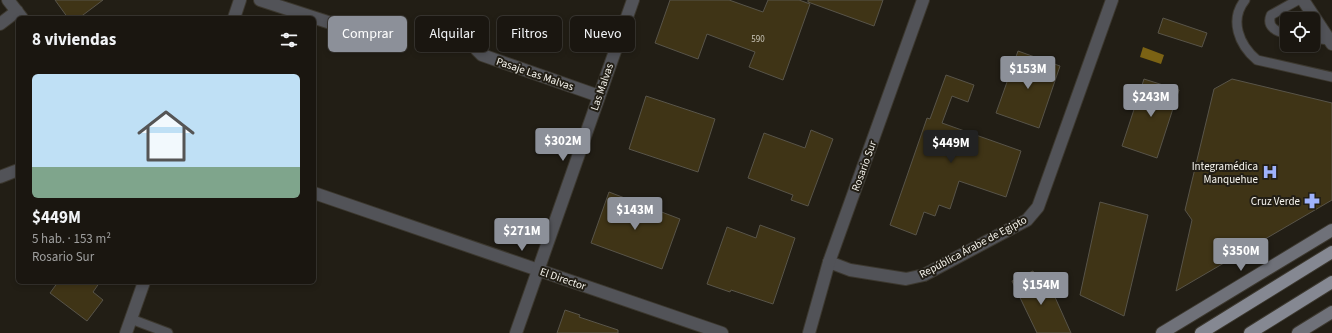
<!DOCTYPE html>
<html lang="es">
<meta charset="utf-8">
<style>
body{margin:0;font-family:"Source Sans 3",sans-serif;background:#27231e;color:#f1f3f6;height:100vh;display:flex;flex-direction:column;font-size:15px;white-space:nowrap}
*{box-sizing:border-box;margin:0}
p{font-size:13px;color:#9f9f9f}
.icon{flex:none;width:22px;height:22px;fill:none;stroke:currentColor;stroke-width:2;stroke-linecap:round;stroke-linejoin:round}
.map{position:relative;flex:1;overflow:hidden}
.drawer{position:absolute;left:16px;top:16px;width:300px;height:268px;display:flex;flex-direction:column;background:#1a1610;border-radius:6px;box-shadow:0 2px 6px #0003,0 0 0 1px #383530}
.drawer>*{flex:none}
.top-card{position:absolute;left:328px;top:16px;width:380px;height:36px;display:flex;gap:8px}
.buttons{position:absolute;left:1280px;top:12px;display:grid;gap:8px}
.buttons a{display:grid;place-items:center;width:40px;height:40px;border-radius:6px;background:#1a1610;box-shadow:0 2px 6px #0003,0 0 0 1px #383530;font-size:20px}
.price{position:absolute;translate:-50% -34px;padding:0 9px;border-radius:4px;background:#8c9099;color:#fff;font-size:13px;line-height:26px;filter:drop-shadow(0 1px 2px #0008)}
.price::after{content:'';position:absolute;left:50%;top:24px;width:12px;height:9px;margin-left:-6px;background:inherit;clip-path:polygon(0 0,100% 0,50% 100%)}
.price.current{background:#222;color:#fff}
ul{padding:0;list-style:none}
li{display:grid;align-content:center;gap:8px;height:212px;padding:0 16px}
li span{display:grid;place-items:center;height:124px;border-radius:6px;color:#555}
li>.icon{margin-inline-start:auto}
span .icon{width:72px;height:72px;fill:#fffc;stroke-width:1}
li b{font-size:17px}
h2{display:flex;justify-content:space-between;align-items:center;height:48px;padding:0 16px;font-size:17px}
.pill{padding:0 14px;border-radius:6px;background:#1a1610;box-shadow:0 2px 6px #0003,0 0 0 1px #383530;font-size:14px;line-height:36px}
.pill.current{background:#8c9099;color:#fff}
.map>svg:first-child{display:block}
</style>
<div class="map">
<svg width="1332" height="333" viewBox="0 0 1332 333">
<rect width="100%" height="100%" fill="#221e15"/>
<path fill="#7b6214" d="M1143,47L1164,55L1161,64L1140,57Z"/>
<path fill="#3f3416" stroke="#585449" d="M55,0H103L79,18H68Z
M670,0H729L763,12L768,0H799L810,4L783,80L749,67L755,52L707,34L698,59L655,43Z
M808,0H883L874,26L808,2Z
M1163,18L1207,33L1202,47L1158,33Z
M1018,51L1060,66L1039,128L996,113Z
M946,75L974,85L968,102L952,96L942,123L1021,151L1006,197L959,181L950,209L939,205L935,216L924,212L916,235L890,225L927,118L930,119Z
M1144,79L1179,90L1157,158L1122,146Z
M1232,79L1332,103V200L1176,291L1192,220L1185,210L1214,89Z
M646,96L715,119L698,172L629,149Z
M811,130L833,139L808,206L791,200L793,195L748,178L764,133L805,148Z
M609,192L680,219L662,269L591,243Z
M1100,202L1148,215L1124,316L1080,295Z
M760,225L795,238L773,304L731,290L730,292L707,284L727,227L756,238Z
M1033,271L1042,290L1050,286L1071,333H1037L1012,281Z
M58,282H100L93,292L103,300L87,321L50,293Z
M565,310L580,315L579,317L618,330V333H557Z"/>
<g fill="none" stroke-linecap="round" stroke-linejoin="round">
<defs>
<path id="service" d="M1245,0C1229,20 1239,45 1257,60L1332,77
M1287,34C1277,32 1266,27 1271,15L1298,0
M1313,38L1329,40
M131,319L168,333"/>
<path id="minor" d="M8,0L22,18
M260,0L377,38
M234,18L240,0
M481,23L476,47L477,50L482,55L599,96
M0,24L17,11
M0,177L18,170
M314,193L722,333
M829,262L850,270L906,279L924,275L1027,220L1038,207L1112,0
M126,333L144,282"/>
<path id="tertiary" d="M1303,0L1332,44
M516,333L633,0
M809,333L829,262L923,0"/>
<path id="secondary" d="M1162,333L1332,230
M1298,333L1332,312"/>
<path id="primary" d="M1201,333L1332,252
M1250,333L1332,282"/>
</defs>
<use href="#service" stroke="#3c382f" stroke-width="11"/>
<use href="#minor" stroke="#3c382f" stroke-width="14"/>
<use href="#tertiary" stroke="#3c382f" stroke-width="14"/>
<use href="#secondary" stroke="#3c382f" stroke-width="14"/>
<use href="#primary" stroke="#3c382f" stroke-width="14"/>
<use href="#service" stroke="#525358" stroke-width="9"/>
<use href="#minor" stroke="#525358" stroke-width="12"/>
<use href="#tertiary" stroke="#525358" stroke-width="12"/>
<use href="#secondary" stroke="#6f7179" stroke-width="12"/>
<use href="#primary" stroke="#858892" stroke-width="12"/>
</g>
<defs>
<symbol id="hospital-bare" viewBox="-9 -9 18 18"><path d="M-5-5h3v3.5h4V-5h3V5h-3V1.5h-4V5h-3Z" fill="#9fb3fd" stroke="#221e15" stroke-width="2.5" paint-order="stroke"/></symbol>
<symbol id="pharmacy-bare" viewBox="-9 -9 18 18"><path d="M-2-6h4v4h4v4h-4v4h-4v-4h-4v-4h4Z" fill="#9fb3fd" stroke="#221e15" stroke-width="2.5" paint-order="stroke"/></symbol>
</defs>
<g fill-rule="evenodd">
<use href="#hospital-bare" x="1259" y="161" width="22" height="22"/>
<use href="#pharmacy-bare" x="1301" y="190" width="22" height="22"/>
</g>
<g text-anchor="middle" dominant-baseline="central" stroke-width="4" stroke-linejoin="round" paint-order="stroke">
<g font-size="9" fill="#c9c5b8">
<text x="758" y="39">590</text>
</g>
<g font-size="11" fill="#f7f5ee" stroke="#221e15">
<text transform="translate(535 74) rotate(19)">Pasaje Las Malvas</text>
<text transform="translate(602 87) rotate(-71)">Las Malvas</text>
<text transform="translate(864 166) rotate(-70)">Rosario Sur</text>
<text transform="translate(973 247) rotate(-28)">República Árabe de Egipto</text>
<text transform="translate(563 279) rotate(19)">El Director</text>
</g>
<g font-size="11" fill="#f7f5ee" stroke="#221e15" text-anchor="end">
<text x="1258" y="166">Integramédica<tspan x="1258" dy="13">Manquehue</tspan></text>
<text x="1300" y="201">Cruz Verde</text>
</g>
</g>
</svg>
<div class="buttons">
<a><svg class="icon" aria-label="locate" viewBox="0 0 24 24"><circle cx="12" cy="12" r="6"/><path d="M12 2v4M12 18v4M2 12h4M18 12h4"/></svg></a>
</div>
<b class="price" style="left:1028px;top:90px">$153M</b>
<b class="price" style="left:1151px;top:118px">$243M</b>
<b class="price" style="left:563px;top:162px">$302M</b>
<b class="price current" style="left:951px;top:164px">$449M</b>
<b class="price" style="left:635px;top:231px">$143M</b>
<b class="price" style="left:522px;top:252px">$271M</b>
<b class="price" style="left:1241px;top:272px">$350M</b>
<b class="price" style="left:1041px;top:306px">$154M</b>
<div class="top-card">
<a class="pill current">Comprar</a>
<a class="pill">Alquilar</a>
<a class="pill">Filtros</a>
<a class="pill">Nuevo</a>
</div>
<section class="drawer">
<h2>8 viviendas<svg class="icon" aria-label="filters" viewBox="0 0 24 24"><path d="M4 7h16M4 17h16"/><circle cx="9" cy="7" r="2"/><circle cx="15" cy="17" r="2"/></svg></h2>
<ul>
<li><span style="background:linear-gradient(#bfe0f5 75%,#7fa58c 0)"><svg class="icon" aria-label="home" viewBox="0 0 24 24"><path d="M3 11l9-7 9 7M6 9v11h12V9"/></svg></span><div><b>$449M</b><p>5 hab. · 153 m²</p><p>Rosario Sur</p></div></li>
</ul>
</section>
</div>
